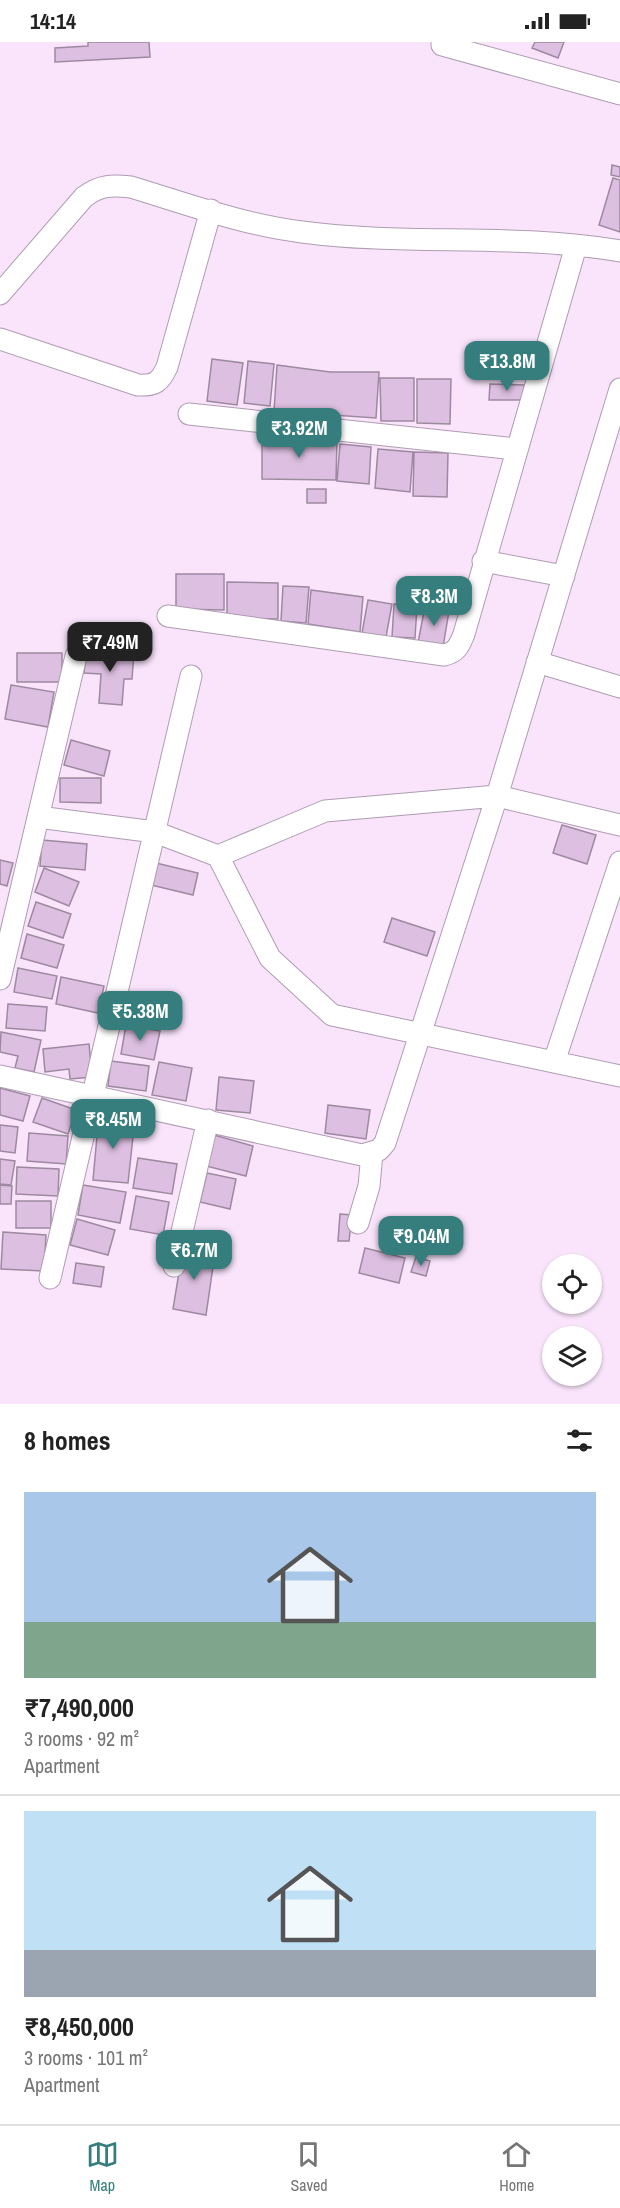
<!DOCTYPE html>
<meta charset="utf-8">
<style>
body{margin:0;font-family:"Archivo Narrow",sans-serif;background:#f2f2f2;color:#222;height:100vh;display:flex;flex-direction:column;font-size:22px;white-space:nowrap}
*{box-sizing:border-box;margin:0}
p{font-size:20px;color:#767676}
.icon{flex:none;width:33px;height:33px;fill:none;stroke:currentColor;stroke-width:2;stroke-linecap:round;stroke-linejoin:round}
.map{position:relative;height:1362px;overflow:hidden}
.sheet{display:flex;flex-direction:column;background:#fff;flex:1}
.sheet>*{flex:none}
.tools{position:absolute;left:542px;top:1212px;display:grid;gap:12px}
.tools a{display:grid;place-items:center;width:60px;height:60px;border-radius:50%;background:#fff;box-shadow:0 2px 4px #0004;font-size:30px}
.price{position:absolute;translate:-50% -51px;padding:0 14px;border-radius:12px;background:#357e7d;color:#fff;font-size:20px;line-height:39px;filter:drop-shadow(0 2px 3px #0008)}
.price::after{content:'';position:absolute;left:50%;top:36px;width:18px;height:14px;margin-left:-9px;background:inherit;clip-path:polygon(0 0,100% 0,50% 100%)}
.price.selected{background:#222;color:#fff}
ul{padding:0;list-style:none}
li{display:grid;align-content:center;gap:12px;height:318px;padding:0 24px}
li+li{border-top:2px solid #e0e0e0}
li span{display:grid;place-items:center;height:186px;border-radius:0px;color:#555}
li>.icon{margin-inline-start:auto}
span .icon{width:108px;height:108px;fill:#fffc;stroke-width:1}
li b{font-size:26px}
h2{display:flex;justify-content:space-between;align-items:center;height:72px;padding:0 24px;font-size:26px}
.status{display:flex;justify-content:space-between;align-items:center;height:42px;padding:0 30px;background:#fff;direction:ltr}
.status svg{height:16px;fill:currentColor}
.tabs{display:flex;justify-content:space-around;align-items:center;height:84px;border-top:2px solid #e0e0e0;background:#fff;font-size:16px;color:#767676}
.tabs a{display:grid;justify-items:center;gap:3px}
.tabs .selected{color:#357e7d}
.map>svg:first-child{display:block}
</style>
<div class="status"><b>14:14</b><svg viewBox="0 0 49 12"><path d="M0 12V9h3v3zM5 12V6h3v6zM10 12V3h3v9zM15 12V0h3v12zM26 1h20v11H26zM47 4h2v5h-2z"/></svg></div>
<div class="map">
<svg width="620" height="1362" viewBox="0 0 620 1362">
<rect width="100%" height="100%" fill="#f9e4fc"/>
<path fill="#ddbfe1" stroke="#9d8aa0" stroke-width="1.5" d="M88,0H149L150,15L55,20V6L88,4Z
M535,0H564L558,16L532,6Z
M612,123L620,125V135L611,133Z
M613,136L620,138V190L599,183Z
M212,317L243,321L237,363L207,359Z
M248,319L274,322L270,364L244,361Z
M277,323L330,330H379L376,376L274,369Z
M380,336H414V379H381Z
M417,337H451L450,382L417,381Z
M490,342L524,343V358H489Z
M262,396L337,397L336,438L262,437Z
M340,402L371,405L369,442L337,439Z
M378,407L413,410L410,450L375,446Z
M414,410L448,411L447,455L413,454Z
M307,447H326V461H307Z
M176,532H224V568L176,567Z
M227,540L278,541V577L227,576Z
M283,544L309,545L306,581L281,579Z
M311,548L363,555L360,590L308,582Z
M368,558L392,562L386,595L362,591Z
M394,562L417,564L415,596L392,595Z
M425,564L449,569L443,605L418,601Z
M86,607L134,611L132,637H124L122,663L99,661L101,632L84,631Z
M17,611H62V640H17Z
M11,643L54,650L48,685L5,677Z
M71,698L110,709L104,734L64,723Z
M60,736H101V761L60,760Z
M562,783L596,793L587,822L553,811Z
M42,798L87,802L85,828L40,824Z
M0,818L13,821L7,844L0,842Z
M156,821L198,831L193,853L151,843Z
M44,826L79,840L69,864L35,850Z
M36,860L71,872L63,896L28,884Z
M392,876L435,890L427,914L384,900Z
M27,892L64,903L57,926L21,916Z
M18,926L57,934L52,957L14,950Z
M61,935L104,944L98,971L56,962Z
M8,962L47,965L45,989L6,986Z
M126,983L160,989L154,1018L121,1012Z
M1,990L41,998L34,1030L15,1026L18,1014L0,1010Z
M89,1002L92,1035L70,1037L69,1027L45,1030L43,1007Z
M111,1019L149,1024L146,1049L108,1044Z
M159,1020L192,1026L186,1059L152,1053Z
M219,1035L254,1039L250,1071L216,1068Z
M0,1046L30,1054L23,1079L0,1073Z
M42,1056L76,1068L68,1092L33,1080Z
M328,1063L370,1068L366,1097L325,1091Z
M99,1072L127,1075L125,1094L133,1095L128,1141L93,1138Z
M0,1083L18,1085L15,1111L0,1109Z
M29,1091L68,1094L66,1122L27,1119Z
M214,1093L253,1104L246,1134L206,1124Z
M138,1116L177,1122L172,1152L133,1146Z
M0,1117L15,1119L11,1143L0,1142Z
M17,1125L59,1127L58,1154L16,1152Z
M207,1131L236,1137L230,1167L200,1160Z
M0,1143L12,1144L11,1162H0Z
M83,1143L126,1150L120,1181L78,1173Z
M136,1154L169,1160L163,1193L130,1187Z
M16,1159H51V1186H16Z
M340,1172L352,1173L349,1199H338Z
M77,1177L115,1188L108,1213L70,1203Z
M3,1190L46,1193L44,1229L1,1227Z
M183,1206L215,1211L206,1273L173,1267Z
M365,1206L405,1216L399,1241L359,1231Z
M416,1215L430,1219L426,1234L411,1230Z
M76,1221L104,1225L101,1245L73,1241Z"/>
<g fill="none" stroke-linecap="round" stroke-linejoin="round">
<defs>
<path id="street" d="M442,0V3L620,52
M0,252L84,155C100,143 111,143 131,145C187,162 244,183 302,190C408,204 515,191 620,209
M0,297L138,343C155,344 160,340 167,325L211,168
M189,372L516,407
M483,519L564,534
M168,574L444,613C457,610 459,604 464,592L576,204
M537,620L620,645
M38,775L155,790L218,814L270,916L332,973L620,1034
M218,814L325,769L497,754L620,783
M0,937L76,614
M554,1020L620,820
M0,1034L362,1113L379,1108L385,1101L497,754L620,347
M358,1181L369,1144L372,1111
M174,1224L208,1078
M50,1236L191,634"/>
</defs>
<use href="#street" stroke="#af9cb2" stroke-width="23"/>
<use href="#street" stroke="#fff" stroke-width="21"/>
</g>
</svg>
<div class="tools">
<a><svg class="icon" aria-label="locate" viewBox="0 0 24 24"><circle cx="12" cy="12" r="6"/><path d="M12 2v4M12 18v4M2 12h4M18 12h4"/></svg></a>
<a><svg class="icon" aria-label="layers" viewBox="0 0 24 24"><path d="M12 4l9 5-9 5-9-5zM3 14l9 5 9-5"/></svg></a>
</div>
<b class="price" style="left:507px;top:350px">₹13.8M</b>
<b class="price" style="left:299px;top:417px">₹3.92M</b>
<b class="price" style="left:434px;top:585px">₹8.3M</b>
<b class="price selected" style="left:110px;top:631px">₹7.49M</b>
<b class="price" style="left:140px;top:1000px">₹5.38M</b>
<b class="price" style="left:113px;top:1108px">₹8.45M</b>
<b class="price" style="left:421px;top:1225px">₹9.04M</b>
<b class="price" style="left:194px;top:1239px">₹6.7M</b>
</div>
<section class="sheet">
<h2>8 homes<svg class="icon" aria-label="filters" viewBox="0 0 24 24"><path d="M4 7h16M4 17h16"/><circle cx="9" cy="7" r="2"/><circle cx="15" cy="17" r="2"/></svg></h2>
<ul>
<li><span style="background:linear-gradient(#a9c7e8 70%,#7fa58c 0)"><svg class="icon" aria-label="home" viewBox="0 0 24 24"><path d="M3 11l9-7 9 7M6 9v11h12V9"/></svg></span><div><b>₹7,490,000</b><p>3 rooms · 92 m²</p><p>Apartment</p></div></li>
<li><span style="background:linear-gradient(#bfe0f5 75%,#9aa5b1 0)"><svg class="icon" aria-label="home" viewBox="0 0 24 24"><path d="M3 11l9-7 9 7M6 9v11h12V9"/></svg></span><div><b>₹8,450,000</b><p>3 rooms · 101 m²</p><p>Apartment</p></div></li>
</ul>
</section>
<nav class="tabs">
<a class="selected"><svg class="icon" aria-label="map" viewBox="0 0 24 24"><path d="M3 6l6-2 6 2 6-2v14l-6 2-6-2-6 2zM9 4v14M15 6v14"/></svg>Map</a>
<a><svg class="icon" aria-label="saved" viewBox="0 0 24 24"><path d="M7 4h10v16l-5-4-5 4z"/></svg>Saved</a>
<a><svg class="icon" aria-label="home" viewBox="0 0 24 24"><path d="M3 11l9-7 9 7M6 9v11h12V9"/></svg>Home</a>
</nav>
